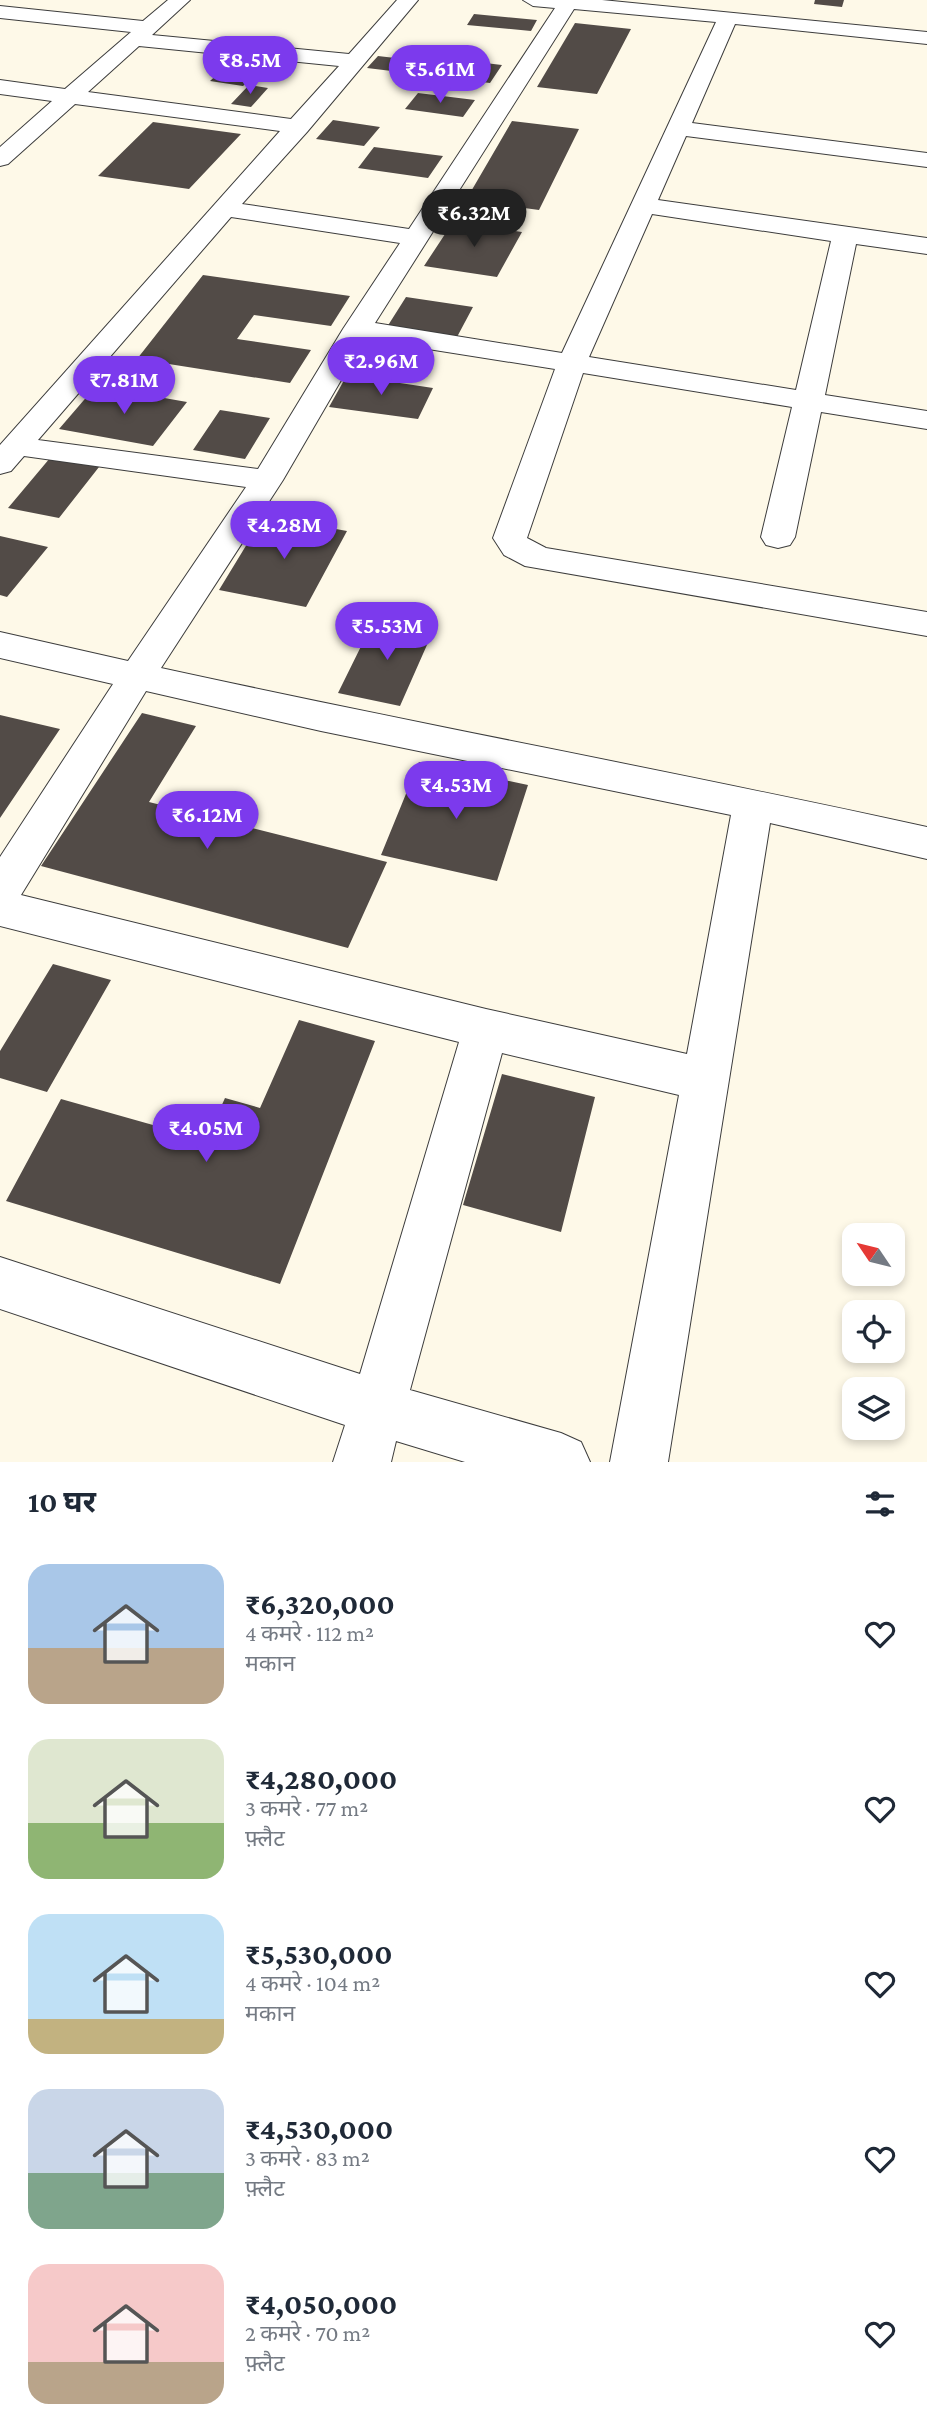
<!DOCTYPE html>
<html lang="hi">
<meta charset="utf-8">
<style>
body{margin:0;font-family:"Crimson Pro","Noto Sans Devanagari",serif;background:#f2f2f3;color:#1f2937;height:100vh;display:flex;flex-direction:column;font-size:26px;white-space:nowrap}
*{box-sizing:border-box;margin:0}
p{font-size:23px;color:#747a83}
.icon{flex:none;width:38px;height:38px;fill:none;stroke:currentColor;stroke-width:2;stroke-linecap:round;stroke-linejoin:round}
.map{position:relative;height:1462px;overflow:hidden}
.side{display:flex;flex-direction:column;background:#fff;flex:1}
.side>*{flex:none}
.needle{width:46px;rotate:305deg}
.controls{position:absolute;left:842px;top:1223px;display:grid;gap:14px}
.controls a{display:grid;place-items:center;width:63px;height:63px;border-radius:14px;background:#fff;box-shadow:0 4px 10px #0003;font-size:35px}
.price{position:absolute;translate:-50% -60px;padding:0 16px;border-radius:24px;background:#7c3aed;color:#fff;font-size:23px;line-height:46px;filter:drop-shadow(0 2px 4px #0008)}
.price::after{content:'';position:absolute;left:50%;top:42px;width:21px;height:16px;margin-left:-10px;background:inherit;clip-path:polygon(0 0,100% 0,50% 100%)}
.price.current{background:#222;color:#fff}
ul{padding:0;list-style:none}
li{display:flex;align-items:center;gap:21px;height:175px;padding:0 28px}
li span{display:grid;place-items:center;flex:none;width:196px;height:140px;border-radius:21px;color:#555}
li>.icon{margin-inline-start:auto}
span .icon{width:84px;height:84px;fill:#fffc;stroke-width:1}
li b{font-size:30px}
h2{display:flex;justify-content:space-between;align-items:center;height:84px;padding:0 28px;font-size:30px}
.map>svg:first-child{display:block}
</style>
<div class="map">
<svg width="927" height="1462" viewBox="0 0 927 1462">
<rect width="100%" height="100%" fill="#fef9e8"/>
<path fill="#524b47" d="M815,0H844L842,7L814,4Z
M474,14L537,20L531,31L467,25Z
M575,23L631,29L597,94L537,87Z
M237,56L269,61L243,86L210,81Z
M378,56L438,63L442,58L502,65L490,83L367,68Z
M249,85L268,88L251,107L231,104Z
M418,93L475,100L463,117L405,109Z
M333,120L380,127L364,146L316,139Z
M512,121L579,129L539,210L466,200Z
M153,122L241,134L189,189L98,176Z
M374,147L443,156L428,178L358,168Z
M453,222L522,232L497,277L424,266Z
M203,275L350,296L331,326L254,315L237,339L311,350L290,383L137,359Z
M406,297L473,307L457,337L387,327Z
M347,375L433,388L418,419L329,407Z
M96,386L187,402L153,446L59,429Z
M220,410L270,418L245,459L193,450Z
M50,458L99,467L59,518L8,508Z
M264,516L347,531L306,607L219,590Z
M0,536L48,547L7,597L0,595Z
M375,618L434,629L400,706L338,693Z
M142,713L196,726L149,802L387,862L348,948L41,866Z
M0,715L60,729L0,818Z
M419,762L528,785L497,881L381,855Z
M53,964L111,980L47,1092L0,1078V1051Z
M299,1020L375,1041L280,1284L6,1201L61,1099L206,1140L225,1098L260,1108Z
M502,1074L595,1097L561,1232L463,1205Z"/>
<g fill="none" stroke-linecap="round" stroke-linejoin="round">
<defs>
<path id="minor" d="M168,0H190L152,35L349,54L397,0H418L307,132L242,204L409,229L555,8L533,6L523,0H602L927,32V44L735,24L692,123L927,153V167L686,136L658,200L927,238V254L856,244L825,395L927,411V429L821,412L795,537L790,545L778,548L766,545L761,537L792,407L583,373L527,538L546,548L927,612V636L525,566L504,555L493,538L555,369L365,339L283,480L161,668C416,724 672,771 927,827V859L770,823L668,1462H610L679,1095L502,1053L410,1390L561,1433L581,1442L590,1462H465L396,1441L391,1462H333L345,1425L0,1309V1257L360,1374L459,1042L0,926V857L113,684L0,658V632L128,661L246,487L24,456L11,471L0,474V445L280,131L75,104L8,164L0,166V147L52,101L0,94V80L65,89L131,32L0,18V6L143,21ZM574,9L716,22L562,353L375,323ZM139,46L339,66L291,119L88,92ZM652,214L831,241L796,390L589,357ZM231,217L400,243L343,329L258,469L38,440ZM146,691L321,731L731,815L687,1054L486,1009L21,895Z"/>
</defs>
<use href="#minor" stroke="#3d3d3d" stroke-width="2"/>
<use href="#minor" fill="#fff" fill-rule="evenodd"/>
</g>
</svg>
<div class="controls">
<a><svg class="needle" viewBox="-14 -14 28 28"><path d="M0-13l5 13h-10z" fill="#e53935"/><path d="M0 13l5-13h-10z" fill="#747a83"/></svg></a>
<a><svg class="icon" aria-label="locate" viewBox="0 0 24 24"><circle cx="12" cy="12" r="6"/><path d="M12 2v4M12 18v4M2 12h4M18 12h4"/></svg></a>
<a><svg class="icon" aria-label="layers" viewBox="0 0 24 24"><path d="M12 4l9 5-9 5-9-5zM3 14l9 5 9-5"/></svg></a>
</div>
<b class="price" style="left:250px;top:96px">₹8.5M</b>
<b class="price" style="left:440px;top:105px">₹5.61M</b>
<b class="price current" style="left:474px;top:249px">₹6.32M</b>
<b class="price" style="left:381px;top:397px">₹2.96M</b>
<b class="price" style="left:124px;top:416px">₹7.81M</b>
<b class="price" style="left:284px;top:561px">₹4.28M</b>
<b class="price" style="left:387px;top:662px">₹5.53M</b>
<b class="price" style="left:456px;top:821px">₹4.53M</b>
<b class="price" style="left:207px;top:851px">₹6.12M</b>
<b class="price" style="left:206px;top:1164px">₹4.05M</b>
</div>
<section class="side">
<h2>10 घर<svg class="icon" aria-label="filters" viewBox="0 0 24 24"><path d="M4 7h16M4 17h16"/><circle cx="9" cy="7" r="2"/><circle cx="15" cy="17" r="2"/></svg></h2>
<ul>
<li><span style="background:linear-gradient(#a9c7e8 60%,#b9a48a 0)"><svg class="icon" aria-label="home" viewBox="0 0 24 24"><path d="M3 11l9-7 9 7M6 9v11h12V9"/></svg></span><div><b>₹6,320,000</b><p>4 कमरे · 112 m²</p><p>मकान</p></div><svg class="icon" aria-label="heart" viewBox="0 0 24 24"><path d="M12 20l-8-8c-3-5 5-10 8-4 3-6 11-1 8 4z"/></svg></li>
<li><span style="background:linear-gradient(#dfe7d0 60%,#8fb573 0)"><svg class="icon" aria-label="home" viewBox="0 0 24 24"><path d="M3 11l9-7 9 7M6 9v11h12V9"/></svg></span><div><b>₹4,280,000</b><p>3 कमरे · 77 m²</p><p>फ़्लैट</p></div><svg class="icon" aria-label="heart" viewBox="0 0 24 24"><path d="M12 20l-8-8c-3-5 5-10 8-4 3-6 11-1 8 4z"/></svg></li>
<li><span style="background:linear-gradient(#bfe0f5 75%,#c2b280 0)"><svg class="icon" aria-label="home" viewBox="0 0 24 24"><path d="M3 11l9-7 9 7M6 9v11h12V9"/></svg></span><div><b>₹5,530,000</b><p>4 कमरे · 104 m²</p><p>मकान</p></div><svg class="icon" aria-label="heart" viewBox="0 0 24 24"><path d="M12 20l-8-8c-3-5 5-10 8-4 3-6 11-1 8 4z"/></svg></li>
<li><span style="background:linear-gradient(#c9d6e8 60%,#7fa58c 0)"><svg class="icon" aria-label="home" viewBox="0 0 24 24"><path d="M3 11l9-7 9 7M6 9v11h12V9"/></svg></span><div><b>₹4,530,000</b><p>3 कमरे · 83 m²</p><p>फ़्लैट</p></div><svg class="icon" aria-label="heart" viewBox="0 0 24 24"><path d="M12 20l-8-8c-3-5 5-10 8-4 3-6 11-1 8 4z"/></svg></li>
<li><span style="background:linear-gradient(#f6c9c9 70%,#b9a48a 0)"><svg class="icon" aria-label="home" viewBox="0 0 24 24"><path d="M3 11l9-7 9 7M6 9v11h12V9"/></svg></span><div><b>₹4,050,000</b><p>2 कमरे · 70 m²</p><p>फ़्लैट</p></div><svg class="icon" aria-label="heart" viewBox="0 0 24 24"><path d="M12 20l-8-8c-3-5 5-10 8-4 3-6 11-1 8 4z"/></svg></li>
</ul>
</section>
